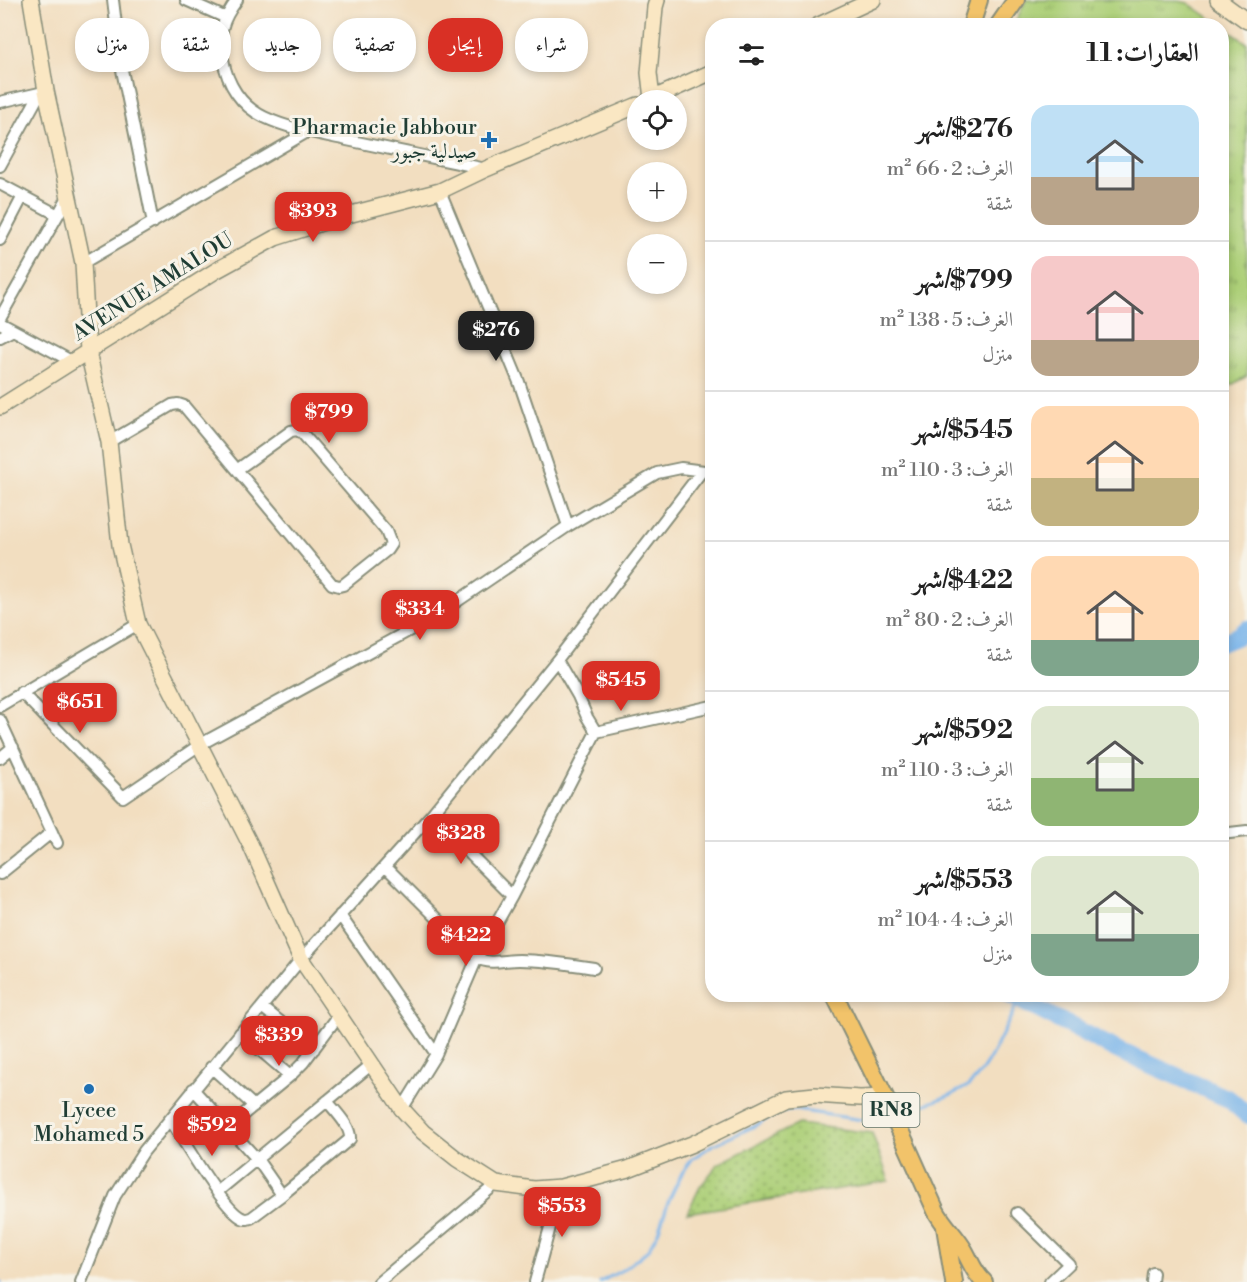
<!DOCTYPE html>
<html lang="ar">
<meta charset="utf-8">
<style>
body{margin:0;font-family:"Libre Bodoni",Amiri,serif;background:#f2f2f2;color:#222;direction:rtl;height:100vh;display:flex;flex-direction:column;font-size:22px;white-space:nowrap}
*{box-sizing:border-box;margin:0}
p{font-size:20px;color:#767676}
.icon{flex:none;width:33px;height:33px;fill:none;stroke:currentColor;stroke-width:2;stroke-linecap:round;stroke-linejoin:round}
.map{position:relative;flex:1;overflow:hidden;direction:ltr}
.panel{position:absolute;left:705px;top:18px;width:524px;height:984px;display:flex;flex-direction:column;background:#fff;border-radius:24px;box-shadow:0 3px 9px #0003;direction:rtl}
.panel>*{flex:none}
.hud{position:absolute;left:18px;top:18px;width:570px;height:54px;direction:rtl;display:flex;gap:12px}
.tools{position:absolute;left:627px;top:90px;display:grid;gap:12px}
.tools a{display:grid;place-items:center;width:60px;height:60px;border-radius:50%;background:#fff;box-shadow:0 3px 9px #0003;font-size:30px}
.price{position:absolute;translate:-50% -51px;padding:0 14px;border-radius:12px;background:#d93025;color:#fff;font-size:20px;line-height:39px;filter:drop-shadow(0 2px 3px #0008)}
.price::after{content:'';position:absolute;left:50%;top:36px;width:18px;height:14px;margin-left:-9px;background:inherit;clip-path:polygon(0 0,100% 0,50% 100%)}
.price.current{background:#222;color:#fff}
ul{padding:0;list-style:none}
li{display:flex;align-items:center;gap:18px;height:150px;padding:0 30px}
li+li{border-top:2px solid #e0e0e0}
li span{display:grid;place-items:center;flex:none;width:168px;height:120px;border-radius:18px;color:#555}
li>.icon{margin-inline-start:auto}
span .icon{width:72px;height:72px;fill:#fffc;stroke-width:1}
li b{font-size:26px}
h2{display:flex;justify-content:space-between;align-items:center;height:72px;padding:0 30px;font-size:26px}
.pill{padding:0 21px;border-radius:24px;background:#fff;box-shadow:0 3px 9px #0003;font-size:21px;line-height:54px}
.pill.current{background:#d93025;color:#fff}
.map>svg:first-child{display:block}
</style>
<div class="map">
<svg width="1247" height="1282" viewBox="0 0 1247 1282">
<defs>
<pattern id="grass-dots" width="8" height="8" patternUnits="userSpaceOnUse" patternTransform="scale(1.5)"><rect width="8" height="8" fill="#accf77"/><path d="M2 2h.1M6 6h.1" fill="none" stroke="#8ba962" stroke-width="1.8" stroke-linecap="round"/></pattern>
<pattern id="park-tufts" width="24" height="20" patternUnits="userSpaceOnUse" patternTransform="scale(1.5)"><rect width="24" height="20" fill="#accf77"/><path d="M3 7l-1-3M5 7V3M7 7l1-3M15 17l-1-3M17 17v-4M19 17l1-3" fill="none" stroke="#8ba962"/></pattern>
</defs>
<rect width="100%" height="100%" fill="#f7f3e8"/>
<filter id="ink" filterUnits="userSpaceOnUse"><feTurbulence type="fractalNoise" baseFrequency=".0167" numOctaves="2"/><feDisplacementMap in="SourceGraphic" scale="12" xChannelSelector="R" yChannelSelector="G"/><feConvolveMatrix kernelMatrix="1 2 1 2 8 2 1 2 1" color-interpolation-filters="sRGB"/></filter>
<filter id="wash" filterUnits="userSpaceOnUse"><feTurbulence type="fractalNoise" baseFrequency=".008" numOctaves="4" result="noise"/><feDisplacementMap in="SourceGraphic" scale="24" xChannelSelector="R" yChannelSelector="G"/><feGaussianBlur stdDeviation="1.35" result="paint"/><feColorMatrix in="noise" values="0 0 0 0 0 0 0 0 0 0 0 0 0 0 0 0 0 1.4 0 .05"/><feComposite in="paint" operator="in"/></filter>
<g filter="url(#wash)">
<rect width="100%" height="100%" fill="#f2dec0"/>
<path fill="url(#grass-dots)" stroke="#668656" stroke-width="1.5" d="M798,1124L872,1133L889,1181L687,1213L700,1187L718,1164Z"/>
<path fill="url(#park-tufts)" stroke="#668656" stroke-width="1.5" d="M1026,0H1174L1188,3L1221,26L1014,25Z
M1221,26L1247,43V376L1221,391Z"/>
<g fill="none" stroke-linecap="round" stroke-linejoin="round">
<path stroke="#78b4ea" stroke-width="3" d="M900,1113C922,1105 946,1099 966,1087C987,1074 1007,1023 1019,1000
M0,1281L1,1282
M600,1282L624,1269L648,1250L658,1232L669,1200L682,1173L693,1158L713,1145L755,1126L780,1112L795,1110L863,1120"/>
<path stroke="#78b4ea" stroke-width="18" d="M1221,643L1238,636L1247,629
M1008,994L1117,1050L1229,1099L1247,1115"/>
</g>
</g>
<g filter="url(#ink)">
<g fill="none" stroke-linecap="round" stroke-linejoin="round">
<defs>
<path id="street" d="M113,0L121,65L153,223
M186,0L224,17
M237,0C221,22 219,32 223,59C227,84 241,106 264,117C289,129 320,134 347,140C394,150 440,159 486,169
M0,102L44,92
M0,166L40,93
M0,184L58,215
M440,191L519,382L568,526
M0,240L23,196
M83,263L309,131
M0,318L68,197
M0,323L73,362
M0,337L13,330
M109,442L172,405L178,404L184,406L332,584L339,586L343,585L387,550L391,544L386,531L302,433L297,430L291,431L238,469
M557,660L578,696L587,717L596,732L712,706
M21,692L123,797L201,744L434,617L568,526L657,473L681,468L712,472
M0,706L138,624
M0,720L57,843
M0,758L13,747
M431,815L512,896
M1221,834L1247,831
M385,866L477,958C491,965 504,960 519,960C544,960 569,964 594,968
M0,874L52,832
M340,915L436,1054
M262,1007L314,1049
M240,1033L290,1076
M211,1067L254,1106
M193,1089L257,1159L282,1195
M402,1109L436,1054L477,958L512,896L596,732
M170,1119C182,1139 224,1210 242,1218C246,1220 246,1219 251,1218L282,1195L350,1139C351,1126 335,1111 327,1101
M228,1127L290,1076L303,1063L339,1015
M217,1192L372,1064
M1017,1213L1069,1264L1050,1282
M81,1282L115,1196L144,1151L301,959L431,815L557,660L702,471
M379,1282L496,1184
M535,1282L561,1187
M1152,1282L1153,1273"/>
<path id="secondary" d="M31,0L46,91L83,263L88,352L109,442L120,545L138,624L251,846L301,959L402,1109L423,1132L457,1159L496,1184L534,1189L561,1187L628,1169L692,1144L786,1098L815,1095L860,1098L885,1097
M1218,0L1247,21
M817,26L873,0
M652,99L649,73L655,7L657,0
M649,100L712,72
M0,407L217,270L275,238L340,217L440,191L486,169L638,105"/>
<path id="primary" d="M971,26L979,0
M998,26L1016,0
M834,994L885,1097L936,1211C944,1226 956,1236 964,1250C971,1262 974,1273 984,1282
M945,1227L954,1282"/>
</defs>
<use href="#street" stroke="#888e7a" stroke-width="14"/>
<use href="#secondary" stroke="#888e7a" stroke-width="18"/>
<use href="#primary" stroke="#888e7a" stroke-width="20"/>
<use href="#street" stroke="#fff" stroke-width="10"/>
<use href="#secondary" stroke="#fae7c3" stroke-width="15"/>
<use href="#primary" stroke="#f2c36a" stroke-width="16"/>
</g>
</g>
<g fill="#1f6fb2" stroke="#f7f3e8" stroke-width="2">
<path d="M486 131h6v6h6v6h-6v6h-6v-6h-6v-6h6z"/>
<circle cx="89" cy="1089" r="6"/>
</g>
<g text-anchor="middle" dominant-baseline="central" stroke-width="6" stroke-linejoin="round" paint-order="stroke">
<rect fill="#f7f3e8" stroke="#60746a" stroke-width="1.5" x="862.5" y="1093" width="57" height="34" rx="4.5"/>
<g font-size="20" font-weight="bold" fill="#1f3d34">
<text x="891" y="1110">RN8</text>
</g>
<g font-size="21" fill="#1f3d34" stroke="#f7f3e8" text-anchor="end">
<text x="477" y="128">Pharmacie Jabbour<tspan x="477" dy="24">صيدلية جبور</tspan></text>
<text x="89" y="1111" text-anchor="middle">Lycee<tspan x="89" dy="24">Mohamed 5</tspan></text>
</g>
<g font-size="21" fill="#1f3d34" stroke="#f7f3e8">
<text transform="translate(153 287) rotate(-32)">AVENUE AMALOU</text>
</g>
</g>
</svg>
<div class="tools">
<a><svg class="icon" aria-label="locate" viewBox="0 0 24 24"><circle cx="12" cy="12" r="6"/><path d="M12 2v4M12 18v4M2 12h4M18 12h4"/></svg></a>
<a>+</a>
<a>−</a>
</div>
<b class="price" style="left:313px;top:243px">$393</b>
<b class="price current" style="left:496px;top:362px">$276</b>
<b class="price" style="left:329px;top:444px">$799</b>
<b class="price" style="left:420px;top:641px">$334</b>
<b class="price" style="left:621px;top:712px">$545</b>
<b class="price" style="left:80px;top:734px">$651</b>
<b class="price" style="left:461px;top:865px">$328</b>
<b class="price" style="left:466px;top:967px">$422</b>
<b class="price" style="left:279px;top:1067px">$339</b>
<b class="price" style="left:212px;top:1157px">$592</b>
<b class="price" style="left:562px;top:1238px">$553</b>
<div class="hud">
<a class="pill">شراء</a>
<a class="pill current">إيجار</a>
<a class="pill">تصفية</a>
<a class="pill">جديد</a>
<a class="pill">شقة</a>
<a class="pill">منزل</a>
</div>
<section class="panel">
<h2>العقارات: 11<svg class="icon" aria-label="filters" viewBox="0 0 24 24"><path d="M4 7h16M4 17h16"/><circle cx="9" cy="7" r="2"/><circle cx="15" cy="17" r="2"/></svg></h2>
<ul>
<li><span style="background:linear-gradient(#bfe0f5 60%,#b9a48a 0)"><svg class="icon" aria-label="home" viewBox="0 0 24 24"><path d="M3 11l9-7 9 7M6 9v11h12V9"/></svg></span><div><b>$276/شهر</b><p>الغرف: 2 · 66 m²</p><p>شقة</p></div></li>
<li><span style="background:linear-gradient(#f6c9c9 70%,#b9a48a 0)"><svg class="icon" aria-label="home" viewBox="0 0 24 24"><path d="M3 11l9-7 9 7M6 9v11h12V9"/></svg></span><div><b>$799/شهر</b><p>الغرف: 5 · 138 m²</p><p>منزل</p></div></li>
<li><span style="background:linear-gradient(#ffd9b3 60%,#c2b280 0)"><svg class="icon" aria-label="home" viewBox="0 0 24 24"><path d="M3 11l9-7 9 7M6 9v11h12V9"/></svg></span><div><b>$545/شهر</b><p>الغرف: 3 · 110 m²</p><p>شقة</p></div></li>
<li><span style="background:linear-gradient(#ffd9b3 70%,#7fa58c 0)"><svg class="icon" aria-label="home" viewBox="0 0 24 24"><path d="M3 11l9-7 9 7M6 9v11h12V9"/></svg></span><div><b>$422/شهر</b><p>الغرف: 2 · 80 m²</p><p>شقة</p></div></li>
<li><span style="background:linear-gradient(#dfe7d0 60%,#8fb573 0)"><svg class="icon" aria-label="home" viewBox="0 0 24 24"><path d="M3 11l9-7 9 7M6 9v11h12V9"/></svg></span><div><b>$592/شهر</b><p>الغرف: 3 · 110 m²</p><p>شقة</p></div></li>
<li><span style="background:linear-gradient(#dfe7d0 65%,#7fa58c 0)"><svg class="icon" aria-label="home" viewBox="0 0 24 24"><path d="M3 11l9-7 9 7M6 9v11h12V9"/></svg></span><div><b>$553/شهر</b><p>الغرف: 4 · 104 m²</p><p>منزل</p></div></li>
</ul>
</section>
</div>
